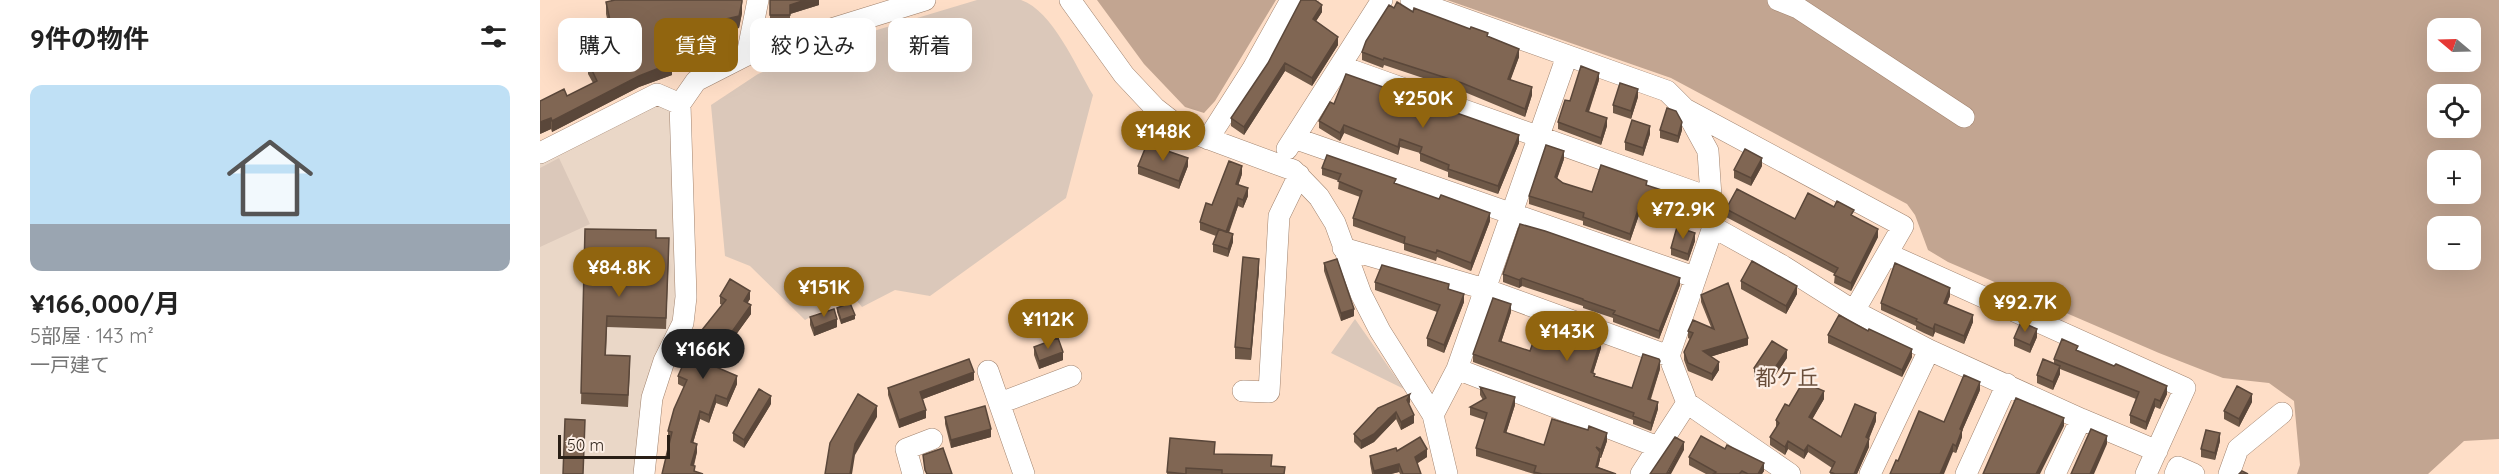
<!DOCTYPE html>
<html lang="ja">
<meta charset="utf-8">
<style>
body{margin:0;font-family:Quicksand,"Noto Sans JP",sans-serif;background:#f6f6f6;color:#222;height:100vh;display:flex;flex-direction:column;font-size:22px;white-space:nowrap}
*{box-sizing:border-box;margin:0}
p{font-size:20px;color:#767676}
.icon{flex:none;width:33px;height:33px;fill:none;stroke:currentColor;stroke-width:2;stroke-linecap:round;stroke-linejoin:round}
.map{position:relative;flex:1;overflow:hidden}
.panel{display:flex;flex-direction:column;background:#fff;width:540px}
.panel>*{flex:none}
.banner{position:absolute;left:18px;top:18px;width:570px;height:54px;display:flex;gap:12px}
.needle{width:39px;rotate:289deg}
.tools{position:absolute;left:1887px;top:18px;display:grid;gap:12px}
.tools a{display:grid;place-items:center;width:54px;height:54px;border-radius:12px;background:#fff;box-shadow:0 6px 24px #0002;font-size:30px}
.scale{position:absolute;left:18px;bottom:15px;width:112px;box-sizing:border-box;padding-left:6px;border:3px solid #291e15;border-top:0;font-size:16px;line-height:21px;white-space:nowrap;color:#291e15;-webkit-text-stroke:4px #fdefe6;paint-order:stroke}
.price{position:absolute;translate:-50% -51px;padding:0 14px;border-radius:21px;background:#91650f;color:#fff;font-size:20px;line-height:39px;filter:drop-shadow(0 2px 3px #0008)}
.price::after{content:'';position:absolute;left:50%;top:36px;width:18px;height:14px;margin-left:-9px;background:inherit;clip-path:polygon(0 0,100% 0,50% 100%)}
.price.active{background:#222;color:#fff}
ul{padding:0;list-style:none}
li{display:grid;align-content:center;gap:12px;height:318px;padding:0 30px}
li span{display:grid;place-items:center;height:186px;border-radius:12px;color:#555}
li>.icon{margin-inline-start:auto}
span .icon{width:108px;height:108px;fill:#fffc;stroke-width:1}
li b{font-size:26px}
h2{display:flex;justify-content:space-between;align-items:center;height:72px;padding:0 30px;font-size:26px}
.chip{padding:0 21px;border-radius:12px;background:#fff;box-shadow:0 6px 24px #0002;font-size:21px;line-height:54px}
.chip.active{background:#91650f;color:#fff}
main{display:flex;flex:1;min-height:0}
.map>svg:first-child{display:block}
</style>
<main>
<section class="panel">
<h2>9件の物件<svg class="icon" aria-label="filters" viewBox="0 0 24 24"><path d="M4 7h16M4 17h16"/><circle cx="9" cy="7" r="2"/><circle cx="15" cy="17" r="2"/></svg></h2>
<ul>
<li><span style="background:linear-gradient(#bfe0f5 75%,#9aa5b1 0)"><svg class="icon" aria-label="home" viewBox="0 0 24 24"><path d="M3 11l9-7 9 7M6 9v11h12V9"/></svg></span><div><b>¥166,000/月</b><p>5部屋 · 143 m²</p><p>一戸建て</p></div></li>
</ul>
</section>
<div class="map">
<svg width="1959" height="474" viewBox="0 0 1959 474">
<rect width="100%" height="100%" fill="#fedec7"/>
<path fill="#ead7c7" d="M117,94L140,104L146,297L124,361L104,474H0V153Z"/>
<path fill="#dbc8ba" d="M437,0H481C513,11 536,67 553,95L526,198L390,296L355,290L322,307L311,294L265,320L210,266L185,256L171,105L218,74L287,45Z
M19,158L50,224L0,247V168Z
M815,319L864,389L791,353Z"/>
<path fill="#c2a591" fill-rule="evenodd" d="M557,0H736L675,101L664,113L645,107L604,64Z
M907,0H1959V439L1924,441L1888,474H1757L1760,465L1754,401L1729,383L1683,378L1619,353L1408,262L1388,250L1375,215L1367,204L1131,78ZM1898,28H1930V62H1898ZM1898,94H1930V128H1898ZM1898,160H1930V194H1898ZM1898,226H1930V260H1898Z"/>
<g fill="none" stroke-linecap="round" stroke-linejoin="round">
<defs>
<path id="minor" d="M530,0L584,75L615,108L642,129L753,170L779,197L795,223L821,294L840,331L893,415L907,474
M871,0L1127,91L1145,109L1363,226L1314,311
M1238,0L1258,8L1424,117
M207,55L218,0
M800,66L1171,198
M1145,109L1168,151L1173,227L1129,356L1147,403L1250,474
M754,138L1154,277
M668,139L712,70L751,0
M747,149L842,0
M0,153L117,94L140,104
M1173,227L1243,266L1314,311L1389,350L1541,419L1617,451
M803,248L945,289L1129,356
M1348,254L1645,388L1606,474
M917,369L1118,447
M448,371L484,474
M703,391L729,392L739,216L759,175
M460,403L531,376
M893,415L917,369L1027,56
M104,474L112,398L124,361L143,323L146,297L140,104L156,81L207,55L385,0
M373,474L366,449L392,439
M1101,474L1147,403
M1330,474L1389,350
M1426,474L1467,384
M1515,474L1541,419
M1635,474L1638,467L1654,474
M1689,474L1698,449L1742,413"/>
</defs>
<use href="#minor" stroke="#a1836e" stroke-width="22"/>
<use href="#minor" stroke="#fff" stroke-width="21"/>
</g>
<path fill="#6e5847" d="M230,0H279V5L250,14V24H230Z
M779,0L778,2L782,12L776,21L798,45L772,86L745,71L704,135L691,126V118Z
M66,2L202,13L199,28L123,45L132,75L99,87L12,132L11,129L0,134L27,96L53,83L48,74V62L74,49L66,14Z
M854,8L873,12L948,37L979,57L970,80L992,95L985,117L922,91L844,65L843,68L822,60V52Z
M1059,80L1049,112L1067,126L1061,145L1018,129V122L1030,101Z
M1098,97L1091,119L1073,113V105Z
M794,104L979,143L958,194L908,177V172L880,161V153L860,147L858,155L804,133L800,141L779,128V121Z
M1120,130H1142L1138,143L1120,138Z
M1110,134L1103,156L1085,150V142Z
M1024,159L1017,178L1023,183L1052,192L1107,185L1137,203L1130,225L1099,215L1090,241L1043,225V221L989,204V196Z
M598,166H648L639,189L598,174Z
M1222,166L1211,186L1194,178V170Z
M782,168L856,184L950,221L931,271L897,257L896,261L864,250V244L813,226V218L820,197L798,189L799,181L782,175Z
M702,174L698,185L708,196L703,208L698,206L689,233L693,242L688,257L673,252V244L676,236L660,230V222L672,205Z
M1186,209L1255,219L1314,217L1338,237L1311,291L1294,283L1295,274L1186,217Z
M45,229L116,238L129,249L126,329L67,327L66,355L90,368L88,407L41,404Z
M1155,241L1148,261L1131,255V248Z
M784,263L814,316L801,321L784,271Z
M719,270L711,360L695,359V347Z
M963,274L1140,285L1119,339L1073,322V318L1043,308V306L982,286L979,288L963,282Z
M1201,281L1257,294L1246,314L1201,289Z
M835,282L909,289L924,302L904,353L887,346V338L897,312L835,290Z
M1161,295L1208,345L1170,357L1179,370L1172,381L1148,371L1144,360V352L1150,339L1148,338V331L1171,327L1161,302Z
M180,296L210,299L207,303L211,314L173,366L197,384L187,407L176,403L169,423L160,419L153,443L157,452L154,466L122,474L130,440L128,439V431L144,387L138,384V376L182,305L180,304Z
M1410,296L1407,304L1433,322L1424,344L1395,332L1393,337L1384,333L1376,329V326L1341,310V303Z
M297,308L315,319L301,324L297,312Z
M971,312L961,342L990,351L1034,332L1061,348L1053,373L1055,376L1092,388L1120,369L1111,399L1118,409L1111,431L1093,424V420L933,362V354Z
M270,317L297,327L274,336L270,325Z
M1288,335L1372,357L1362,377L1288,343Z
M1497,337L1490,353L1474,346V338Z
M494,347L523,360L499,369L494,355Z
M1538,351L1627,394L1620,409L1615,407L1606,430L1590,423V415L1596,399L1520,369V374L1513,390L1497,383V375L1514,364V359Z
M1247,358L1228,386L1214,376V368Z
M434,380L383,399L386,418L359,428L348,395V388Z
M940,387L975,405L966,433L1004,445L1067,441L1061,458H1060L1058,467L1076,474H994L936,456V448L945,420L930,415V407L943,400L940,395Z
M1440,390L1422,431V437L1416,453L1413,452L1358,461Z
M1284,399L1272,419L1301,437L1336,421L1329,439V447L1317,474H1290L1292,468L1268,452L1264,459L1248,449L1245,455L1230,445V437L1236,428V420L1249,406Z
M870,402L869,404L874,423L861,430L856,419L834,442L821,449L814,442V434Z
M1712,402L1699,427L1684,419V411Z
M231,404L204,448L193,441V433Z
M405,417L451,437L411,448L405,424Z
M630,438L675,454L732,466L745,474H627Z
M1680,441L1675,460L1661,457V449Z
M857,451L887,457L877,463L881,474H860L859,472L851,474H832L830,463V456Z
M1149,457L1224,471L1222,474H1166L1149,465Z"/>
<path fill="#5a473a" d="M265,0H279V5L250,14V5Z
M202,2V13L199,28L117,46V35Z
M782,5V12L773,26V19Z
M798,37V45L772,86V78Z
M979,49V57L968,87V79Z
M132,63V75L99,87L12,132V121L99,76Z
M745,63V71L704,135V127Z
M1059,73V80L1046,119V111Z
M992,87V95L985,117V109Z
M1098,89V97L1091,119V111Z
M11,118V129L0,134V122Z
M1067,118V126L1061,145V138Z
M1142,122V130L1138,143V136Z
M804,125V133L800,141V133Z
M1110,126V134L1103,156V148Z
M979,135V143L958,194V186Z
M860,139V147L858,155V147Z
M1024,151V159L1015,185V177Z
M648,158V166L639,189V181Z
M1222,158V166L1211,186V178Z
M702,166V174L696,192V184Z
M708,188V196L703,208V200Z
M1137,195V203L1130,225V217Z
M698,198V206L686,239V232Z
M1099,207V215L1090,241V234Z
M950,213V221L931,271V263Z
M1338,229V237L1311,291V283Z
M1155,233V241L1148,261V254Z
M693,234V242L688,257V249Z
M719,259V270L711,360V349Z
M982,278V286L979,288V280Z
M1140,278V285L1119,339V331Z
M1257,286V294L1246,314V306Z
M1410,288V296L1404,311V303Z
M210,291V299L204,309V301Z
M924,294V302L904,353V345Z
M971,304V312L959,349V341Z
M211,305V314L169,372V364Z
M814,309V316L801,321V313Z
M315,315V319L301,324V320Z
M1433,315V322L1424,344V336Z
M297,319V327L274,336V328Z
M1395,324V332L1393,337V329Z
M1497,329V337L1490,353V345Z
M1208,338V345L1163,359V351Z
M1061,340V348L1051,380V372Z
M1372,349V357L1362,377V370Z
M1247,350V358L1228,386V378Z
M523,352V360L499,369V361Z
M1120,361V369L1108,406V399Z
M1179,362V370L1172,381V374Z
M1520,366V374L1513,390V382Z
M434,372V380L380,400V392Z
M197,376V384L187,407V399Z
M1440,382V390L1422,431V437L1416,453V446L1420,429Z
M1627,386V394L1620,409V401Z
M1284,391V399L1269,425V417Z
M870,394V402L867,408V400Z
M1712,394V402L1699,427V419Z
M176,395V403L169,423V415Z
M231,396V404L204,448V440Z
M975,397V405L964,440V432Z
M1615,399V407L1606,430V422Z
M1118,402V409L1111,431V423Z
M337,406V417L315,455L312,474H310L315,444Z
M386,410V418L359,428V420Z
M160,411V419L151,450V442Z
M856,412V419L834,442L821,449V441Z
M1336,413V421L1326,445V437Z
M874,415V423L861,430V422Z
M1524,418V426L1500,474H1496Z
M451,429V437L411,448V440Z
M1067,433V441L1061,458V450Z
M1680,433V441L1675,460V453Z
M1567,436V444L1554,474H1550Z
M1329,439V447L1317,474H1314Z
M1248,441V449L1245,455V447Z
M1144,442V450L1131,474H1127Z
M157,444V452L151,474V465Z
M1413,444V452L1404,474H1400Z
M1268,445V452L1264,459V451Z
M887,449V457L875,465V457Z
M1060,452V460L1056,474V467Z
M1224,463V471L1222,474H1218Z
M859,464V472L851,474H834V471Z"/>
<path fill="#806653" stroke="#5a473a" stroke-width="1.5" d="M75,0H202V2L199,16L117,35L132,63L99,76L12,121L11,118L0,122V101L24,89L27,96L57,81L48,62L76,48L66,2Z
M230,0H265L250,5V15H230Z
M761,0H775L782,5L773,19L798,37L772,78L745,63L704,127L691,118L728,63Z
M857,2L873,12L874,8L930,29L931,27L948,33L947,36L979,49L968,79L992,87L985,109L922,83L844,58L843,60L822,52L826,41L849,5L854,8Z
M1041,66L1059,73L1046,111L1067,118L1061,138L1018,122L1025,100L1030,101Z
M806,74L979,135L958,186L908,169L909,165L880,153L882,147L860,139L858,147L804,125L800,133L779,121L790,102L794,104Z
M1080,83L1098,89L1091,111L1073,105Z
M1127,108L1136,111L1142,122L1138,136L1120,130Z
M1092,120L1110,126L1103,148L1085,142Z
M607,144L648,158L639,181L598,166Z
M1006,145L1024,151L1015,177L1023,183L1052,192L1061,165L1107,181L1106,185L1137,195L1130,217L1099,207L1090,234L1043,217L1044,213L989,196Z
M1205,149L1222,158L1211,178L1194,170Z
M787,155L856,179L854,183L899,199L901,195L950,213L931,263L897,250L896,253L864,243L865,237L813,218L822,191L798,181L801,174L782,168Z
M689,161L702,166L696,184L708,188L703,200L698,198L686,232L660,222L666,203L672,205Z
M1197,189L1255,219L1268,193L1294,207L1297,201L1314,210L1311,215L1338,229L1311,283L1294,275L1298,268L1186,209Z
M980,224L1005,231L1140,278L1119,331L1073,314L1075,311L1043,300V299L982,278L979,280L963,274Z
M1137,227L1155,233L1148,254L1131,248Z
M45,229L116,230V238H129L126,318L67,316L65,355L90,356L88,395L41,393Z
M679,229L693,234L688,249L673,244Z
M703,257L719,259L711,349L695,347Z
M797,259L814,309L801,313L784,263Z
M1212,261L1257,286L1246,306L1201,281Z
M1355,263L1410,288L1404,303L1433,315L1424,336L1395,324L1393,329L1384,325L1376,321L1377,319L1341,303Z
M842,265L909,284L908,289L924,294L904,345L887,338L900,305L835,282Z
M190,279L210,291L204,301L211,305L169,364L197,376L187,399L176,395L169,415L160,411L151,442L157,444L151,465L155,466L154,471L163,474H122L132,432L128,431L134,409L147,380L138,376L154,340L186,300L180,296Z
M1188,283L1208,338L1163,351L1179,362L1172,374L1148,363L1144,352L1153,333L1148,331L1153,320L1174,329L1161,295Z
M953,298L971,304L959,341L990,351L1002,317L1034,328L1033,332L1061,340L1051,372L1055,374L1054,376L1092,388L1103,354L1119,359L1120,361L1108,399L1118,402L1111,423L1093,416L1094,413L933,354Z
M310,303L315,315L301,320L297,308Z
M294,309L297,319L274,328L270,317Z
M1299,315L1328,331L1329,329L1372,349L1362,370L1288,335Z
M1481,322L1497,329L1490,345L1474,338Z
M518,338L523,352L499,361L494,347Z
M1522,339L1538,346L1536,350L1574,366L1576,364L1627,386L1620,401L1615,399L1606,422L1590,415L1599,392L1514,359Z
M1232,341L1247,350L1228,378L1214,368Z
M429,359L434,372L380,392L386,410L359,420L348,388Z
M1503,359L1520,366L1513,382L1497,375Z
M1424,375L1440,382L1420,429L1422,430L1416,446L1413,444L1400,474H1350L1356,460L1358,461L1379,411L1404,422Z
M1263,382L1284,391L1269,417L1301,437L1315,404L1336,413L1326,437L1329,439L1314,474H1295L1290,472L1295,462L1268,445L1264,451L1248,441L1245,447L1230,437L1239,423L1236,420L1245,404L1249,406Z
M1697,386L1712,394L1699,419L1684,411Z
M940,387L975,397L964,432L1004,445L1012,419L1048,430L1049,426L1067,433L1061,450L1056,447L1060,452L1056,467L1076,474H1002L994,472L996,466L936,448L947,413L930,407L946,398Z
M219,389L231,396L204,440L193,433Z
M318,394L337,406L315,444L310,474H285L290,443Z
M870,394L867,400L874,415L861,422L856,412L834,434L821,441L814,434L838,408Z
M1476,398L1524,418L1496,474H1443Z
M445,406L451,429L411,440L405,417Z
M25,419L45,420L43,474H23Z
M1551,429L1567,436L1550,474H1531Z
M1666,430L1680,433L1675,453L1661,449Z
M1161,436L1185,449L1187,445L1224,463L1218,474H1208L1202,471L1199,474H1173L1176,472L1149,457Z
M880,437L887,449L875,457L881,474H863L859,464L834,471L830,456L856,448L857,451Z
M1135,437L1144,442L1127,473L1128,474H1110Z
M630,438L675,442L674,454L732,455L731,466L745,467L744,474H682V470L646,468V474L627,472Z
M403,448L412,474H387L385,470L383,455Z
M1702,471L1708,474H1699Z"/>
<g text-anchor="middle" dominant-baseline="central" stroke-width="4.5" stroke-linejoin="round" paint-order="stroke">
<g font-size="21" fill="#6a4f3c" stroke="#fdefe6">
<text x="1247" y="377">都ケ丘</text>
</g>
</g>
</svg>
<div class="tools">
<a><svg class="needle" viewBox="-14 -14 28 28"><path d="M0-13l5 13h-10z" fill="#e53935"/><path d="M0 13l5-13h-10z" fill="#767676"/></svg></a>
<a><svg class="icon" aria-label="locate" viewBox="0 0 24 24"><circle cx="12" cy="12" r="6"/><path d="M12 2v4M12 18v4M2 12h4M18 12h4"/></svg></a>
<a>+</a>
<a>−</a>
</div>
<div class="scale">50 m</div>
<b class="price" style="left:883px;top:129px">¥250K</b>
<b class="price" style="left:623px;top:162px">¥148K</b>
<b class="price" style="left:1143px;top:240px">¥72.9K</b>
<b class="price" style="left:79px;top:298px">¥84.8K</b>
<b class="price" style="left:284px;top:318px">¥151K</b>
<b class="price" style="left:1485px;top:333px">¥92.7K</b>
<b class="price" style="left:508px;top:350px">¥112K</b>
<b class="price" style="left:1027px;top:362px">¥143K</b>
<b class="price active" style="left:163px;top:380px">¥166K</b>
<div class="banner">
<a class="chip">購入</a>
<a class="chip active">賃貸</a>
<a class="chip">絞り込み</a>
<a class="chip">新着</a>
</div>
</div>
</main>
